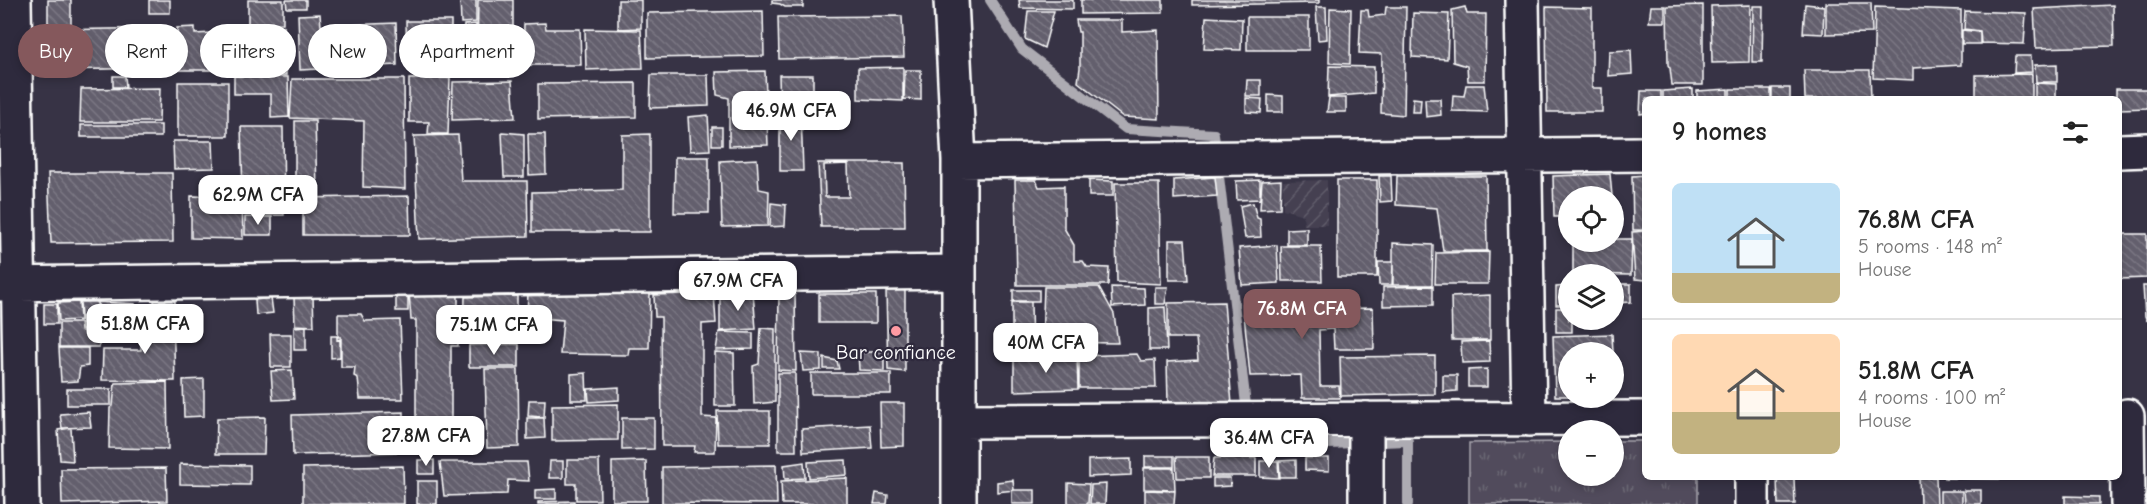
<!DOCTYPE html>
<meta charset="utf-8">
<style>
body{margin:0;font-family:"Comic Neue",sans-serif;background:#f6f6f6;color:#222;height:100vh;display:flex;flex-direction:column;font-size:22px;white-space:nowrap}
*{box-sizing:border-box;margin:0}
p{font-size:20px;color:#767676}
.icon{flex:none;width:33px;height:33px;fill:none;stroke:currentColor;stroke-width:2;stroke-linecap:round;stroke-linejoin:round}
.map{position:relative;flex:1;overflow:hidden}
.details{position:absolute;left:1642px;top:96px;width:480px;height:384px;display:flex;flex-direction:column;background:#fff;border-radius:9px;box-shadow:0 3px 9px #0003}
.details>*{flex:none}
.hud{position:absolute;left:18px;top:24px;width:570px;height:54px;display:flex;gap:12px}
.controls{position:absolute;left:1558px;top:186px;display:grid;gap:12px}
.controls a{display:grid;place-items:center;width:66px;height:66px;border-radius:50%;background:#fff;box-shadow:0 3px 9px #0003;font-size:30px}
.price{position:absolute;translate:-50% -51px;padding:0 14px;border-radius:12px;background:#fff;color:#222;font-size:20px;line-height:39px;filter:drop-shadow(0 2px 3px #0008)}
.price::after{content:'';position:absolute;left:50%;top:36px;width:18px;height:14px;margin-left:-9px;background:inherit;clip-path:polygon(0 0,100% 0,50% 100%)}
.price.current{background:#85585c;color:#fff}
ul{padding:0;list-style:none}
li{display:flex;align-items:center;gap:18px;height:150px;padding:0 30px}
li+li{border-top:2px solid #e0e0e0}
li span{display:grid;place-items:center;flex:none;width:168px;height:120px;border-radius:9px;color:#555}
li>.icon{margin-inline-start:auto}
span .icon{width:72px;height:72px;fill:#fffc;stroke-width:1}
li b{font-size:26px}
h2{display:flex;justify-content:space-between;align-items:center;height:72px;padding:0 30px;font-size:26px}
.chip{padding:0 21px;border-radius:27px;background:#fff;box-shadow:0 3px 9px #0003;font-size:21px;line-height:54px}
.chip.current{background:#85585c;color:#fff}
.map>svg:first-child{display:block}
</style>
<div class="map">
<svg width="2147" height="504" viewBox="0 0 2147 504">
<defs>
<pattern id="industrial-furrows" width="10" height="10" patternUnits="userSpaceOnUse" patternTransform="scale(1.5)"><rect width="10" height="10" fill="#444051"/><path d="M-1 1l2-2M0 10L10 0M9 11l2-2" fill="none" stroke="#605d6b"/></pattern>
<pattern id="park-tufts" width="24" height="20" patternUnits="userSpaceOnUse" patternTransform="scale(1.5)"><rect width="24" height="20" fill="#514c5c"/><path d="M3 7l-1-3M5 7V3M7 7l1-3M15 17l-1-3M17 17v-4M19 17l1-3" fill="none" stroke="#6b6774"/></pattern>
<pattern id="building-back-hatch" width="6" height="6" patternUnits="userSpaceOnUse" patternTransform="scale(1.5)"><rect width="6" height="6" fill="#635f6d"/><path d="M-1 5l2 2M0 0l6 6M5-1l2 2" fill="none" stroke="#7a7783"/></pattern>
</defs>
<rect width="100%" height="100%" fill="#373345"/>
<filter id="ink" filterUnits="userSpaceOnUse"><feTurbulence type="fractalNoise" baseFrequency=".0167" numOctaves="2"/><feDisplacementMap in="SourceGraphic" scale="12" xChannelSelector="R" yChannelSelector="G"/><feConvolveMatrix kernelMatrix="1 2 1 2 8 2 1 2 1" color-interpolation-filters="sRGB"/></filter>
<g filter="url(#ink)">
<path fill="url(#industrial-furrows)" d="M1327,180V225H1304L1303,215L1283,209V181Z"/>
<path fill="url(#park-tufts)" stroke="#a8a6ae" stroke-width="1.5" d="M1614,441H1645L1646,477H1698V504H1469V443L1569,442V476H1614Z"/>
<g fill="none" stroke-linecap="round" stroke-linejoin="round">
<path stroke="#adabb2" stroke-width="10" d="M990,0L1022,49L1126,129L1214,134L1251,447L1408,441V504"/>
</g>
<path fill="url(#building-back-hatch)" stroke="#fff" stroke-width="1.5" fill-rule="evenodd" d="M48,0H71V26H48Z
M149,0H170V13H149Z
M248,0H283V23L248,24Z
M286,0H306V8H287Z
M460,0H476V22L461,23Z
M478,0H513V59L477,60Z
M618,0H641V28L618,29Z
M772,0H803V7H785L780,4L772,3Z
M1019,0H1073V9L1020,8Z
M1081,0H1163V13L1081,14Z
M1192,0H1319V3L1192,5Z
M1826,3H1871L1872,33L1826,34Z
M1805,4L1824,6L1823,34L1803,33Z
M1703,5V85H1672L1670,68L1668,65L1667,6Z
M1750,5L1749,62L1712,63L1711,6Z
M2113,5L2114,46L2036,48L2034,9Z
M1651,6H1665V22H1649Z
M1753,6H1763L1762,62H1752Z
M1316,7H1326L1327,39L1318,40Z
M1386,7H1406L1404,115L1381,113L1382,54L1359,53L1361,10H1368L1369,17L1385,15Z
M1465,7L1467,14H1486L1485,81H1468L1467,66L1453,62L1452,10Z
M1546,7L1592,8V88H1602V112H1547Z
M1875,7L1961,10V65L1913,68V80L1873,78Z
M1330,8L1351,9L1350,64L1329,63Z
M763,11L764,56L647,58V13Z
M1028,11H1054L1044,48L1025,39Z
M1965,11L2026,13L2024,44L1981,43L1980,31L1964,29Z
M1413,13L1449,14L1447,59L1412,57Z
M320,14L321,26L396,23L397,65L300,70L298,15Z
M902,16L904,57L779,59L778,17Z
M1206,17L1242,19L1241,50L1204,49Z
M1247,17H1309V50H1247Z
M1076,20H1122V32L1158,30L1159,119L1123,117L1078,82L1080,68V32H1078Z
M406,21H451V66H407Z
M545,23L546,29H580L581,65H523L524,24Z
M476,24V45L463,46L464,25Z
M245,26H284L286,75H250L251,57L246,59Z
M195,27V34L212,33L213,70H178L177,28Z
M168,28L167,68L49,70L48,30Z
M585,29L641,30L643,68L586,70Z
M1962,30L1980,32V44H1962Z
M230,50V70H215V51Z
M1631,50L1632,74L1608,76L1609,51Z
M455,53L469,55L468,71L454,70Z
M2015,56H2031L2032,72L2014,73Z
M2057,64V82H2036L2035,65Z
M1329,66L1374,67V93L1328,97Z
M903,67V101L858,99V68Z
M905,70H921V100L904,99Z
M1804,70H1870L1871,99H1805Z
M765,71L768,145L729,146V98L717,95L716,72Z
M2032,74V99H1976V75Z
M651,75H708L709,106L650,108Z
M779,75H813V111L780,112Z
M113,76H125L126,87H113Z
M234,76L288,77L289,117L271,118V94H234Z
M450,78L448,134H428L429,122H409V79Z
M292,79H404L405,189L363,187L364,121L290,118Z
M1247,80H1261V96H1246Z
M512,81L515,118L452,120L453,82Z
M178,82H228V136H178Z
M636,83V117L538,119V84Z
M2035,83L2056,84V99H2035Z
M1466,85H1484L1487,112L1452,111L1453,95L1464,96Z
M160,88L159,122H80L81,89Z
M1772,88H1790V99H1772Z
M1693,89V99H1663V91Z
M1728,89V99H1697V91Z
M1730,89H1771V99H1730Z
M2116,89H2147V108L2120,109V99H2116Z
M1641,91H1661V99H1646V113L1640,114Z
M1268,95L1283,96V112H1268Z
M1246,98L1262,99L1261,113L1246,112Z
M1329,98H1346V112H1327Z
M1413,98L1421,99L1420,112H1412Z
M1425,99H1440L1441,115L1426,117Z
M801,112L803,171H780V113Z
M708,115L710,150L690,151L688,117Z
M295,121H315L317,190L295,191Z
M81,125H161V137H81Z
M241,127H283L284,215H251L249,193H243Z
M712,127H722V145H712Z
M502,132L524,134V177H504Z
M528,134H545L546,174L529,175Z
M650,134V232H532V192L622,190V135Z
M458,135L461,181H527L528,236L419,239L414,136Z
M173,141H213L214,168L174,169Z
M675,157H709V213H674Z
M757,159L759,189L769,191L768,226L722,227L720,161Z
M818,163H904L905,227H821ZM848,164L849,197H825L824,165Z
M48,173H172L173,242L51,243Z
M1610,174L1612,196H1569V217H1554L1553,176Z
M1646,175V230H1633L1632,176Z
M1379,176H1391L1392,201L1380,202Z
M1397,176H1486L1487,251H1443L1437,208L1396,205Z
M1215,177L1217,196L1174,199V180Z
M1015,180H1036L1039,187L1064,186V228L1074,245V261H1083L1087,267L1109,268L1108,285H1017Z
M1089,180L1113,181V196H1089Z
M1260,180V199L1237,200L1236,181Z
M1281,180L1280,208L1260,209L1262,181Z
M1337,180H1377V277H1337Z
M1115,183H1159L1161,284L1117,282Z
M191,196L242,197L243,239L191,238Z
M409,196L410,235H303V198Z
M771,203L786,205L785,226L770,227Z
M1253,203L1257,218L1260,219L1261,237L1245,238L1240,206Z
M245,217H272V235H245Z
M1307,228V245H1287V229Z
M1646,231V280L1635,279L1632,232Z
M2120,234H2147V278L2120,279Z
M1614,239H1632L1631,275L1573,274V242H1614Z
M1169,240H1185L1188,280H1169Z
M1393,243L1433,245L1432,285H1393Z
M1277,245L1279,283L1242,285L1239,248Z
M1281,246H1321L1322,281H1282Z
M1489,252L1488,284H1435L1436,253Z
M1378,262H1393L1392,285H1379Z
M1614,284H1631V302L1614,303Z
M1433,286V305L1383,306V287Z
M1569,286V305H1556V287Z
M2143,286H2147V321L2145,316Z
M1044,287H1099L1114,314L1118,343L1042,342Z
M1111,287L1144,288L1145,305L1112,307Z
M1155,287H1168L1165,304H1155Z
M905,290V372L888,370L886,291Z
M1013,290H1039V301H1013Z
M458,291V346H451V422L416,424V320H411L409,292Z
M650,291L649,348H629L628,355L560,354L563,320L527,317L528,292Z
M779,291H795L796,371L778,370Z
M753,292L756,329L720,331V297Z
M714,293L716,323L702,324V417L716,418L715,452H694L695,446H662L661,317H655L654,295Z
M819,294H876V323H819Z
M1490,295V340H1452L1451,297Z
M396,296H408V311H396Z
M517,296V331L464,333L465,297Z
M313,297L314,326L295,325L294,298Z
M271,298L273,313L256,315L255,300Z
M154,301H175V313H155Z
M79,302L80,320L59,321L58,303Z
M80,302H97L98,330H82Z
M98,302L135,304L133,321L99,323Z
M1012,302H1031L1032,356L1012,355Z
M1224,302L1232,405L1168,403L1167,362L1198,360L1196,338H1168V303Z
M1308,302V309L1373,308L1374,349H1334L1333,329L1319,330L1320,386H1339L1340,398H1302L1301,375L1250,376L1243,304Z
M44,304H57V324H44Z
M1165,307L1167,350H1149V308Z
M1556,308H1569V320H1572V332H1556Z
M338,314H361L365,321L400,320L403,399H360L358,378L354,376L355,367H341V337H338Z
M173,315L175,381L102,380L103,350H141V319Z
M59,323H80L81,331H99V347H59Z
M306,326V350H294V327Z
M761,328L775,329V402L754,404L753,366L759,364Z
M719,332L753,333V349L716,350Z
M270,334H291V367H271Z
M1612,334L1613,352H1569V396H1555L1553,336Z
M331,336H337V340L340,339V357L331,358Z
M1489,341L1490,362L1462,363L1461,342Z
M519,344V367H469V345Z
M59,348H88V366L80,367L78,381L61,382Z
M884,351V371L859,370L858,353Z
M715,352L734,353L735,406H715Z
M801,353L821,354V370L803,371Z
M1137,354L1141,361L1155,360L1156,388H1079V356Z
M1435,356V394L1341,396L1340,357Z
M1077,357L1078,389L1014,391V358Z
M824,358L837,361L839,369H824Z
M485,369H518L519,447L487,448Z
M1487,369V387H1468V370Z
M292,370L294,399L273,400L271,371Z
M586,373L587,400H571V374Z
M778,373H795L796,451H778Z
M811,373H891V394H811Z
M1443,375H1457V391L1443,392Z
M204,379V416L184,417L183,380Z
M167,382L168,449L109,448L110,408L113,406L115,383Z
M619,387V400L589,402L588,389Z
M67,389H111V405H67Z
M529,400H545L544,417L528,416Z
M880,403H904V446L881,447Z
M618,404V440L552,441V405Z
M717,411H770V444H718Z
M89,412L91,427L62,428L60,414Z
M404,412V452L293,455L292,415Z
M265,417L264,454H216L217,418Z
M527,418H544L545,438L527,439Z
M622,418H654V449L622,450Z
M870,425L872,448L803,452L802,429Z
M71,428L73,461L60,460L58,430Z
M419,428H458L459,448H419Z
M1145,456H1174V467H1145Z
M1176,457H1209V478H1177Z
M1214,458H1256V476H1212Z
M1305,458H1329V471L1305,470Z
M1131,459V475L1088,477V460Z
M418,460H434V474H418Z
M567,460H599L600,500H576V484H567Z
M846,460L847,475L809,478L808,462Z
M1296,460V477H1280L1279,461Z
M550,461H563V478H549Z
M646,461L647,501H612V462Z
M1260,461H1278L1279,478L1260,477Z
M440,462H527L529,481L508,480L507,494L444,496Z
M804,462L805,478L785,479L784,465Z
M180,464L250,465V485L180,484Z
M776,465L777,504L662,503V467Z
M403,466L404,504H303V468Z
M166,468L167,501L62,504L61,469Z
M1144,468H1174L1175,490L1144,489Z
M1919,477H1936L1937,504H1920Z
M1945,477H2002V479L1945,478Z
M847,478V504H782L781,481Z
M1213,478H1230L1231,486L1213,487Z
M1794,478L1795,504H1778L1777,479Z
M1013,480L1014,490L997,492V482Z
M417,481H437V504H417Z
M1068,483L1089,484L1088,504H1068Z
M1106,484L1105,504H1090L1091,485Z
M556,489V499H535V490Z
M1012,490H1035V504H1012Z
M1145,490L1175,491L1174,504H1145Z
M1964,490H1981V504H1965Z
M1940,491H1962V504H1940Z
M876,493L888,495L887,504H874Z
M2065,496L2099,497V504H2065Z
M574,501V504H538V502Z"/>
<g fill="none" stroke-linecap="round" stroke-linejoin="round">
<defs>
<path id="street" d="M14,0L22,504
M951,0L959,161V504
M1522,0L1529,419
M2120,151L2147,150
M959,161L1646,154
M0,284L959,272
M2127,416L2128,504
M1366,419V504
M959,421L1646,418
M1752,504V477"/>
</defs>
<use href="#street" stroke="#fff" stroke-width="38"/>
<use href="#street" stroke="#2f2a3d" stroke-width="33"/>
</g>
</g>
<circle fill="#ff9aa2" stroke="#2f2a3d" stroke-width="2" cx="896" cy="331" r="6"/>
<g text-anchor="middle" dominant-baseline="central" stroke-width="4.5" stroke-linejoin="round" paint-order="stroke">
<g font-size="20" fill="#fff" stroke="#2f2a3d">
<text x="896" y="352">Bar confiance</text>
</g>
</g>
</svg>
<div class="controls">
<a><svg class="icon" aria-label="locate" viewBox="0 0 24 24"><circle cx="12" cy="12" r="6"/><path d="M12 2v4M12 18v4M2 12h4M18 12h4"/></svg></a>
<a><svg class="icon" aria-label="layers" viewBox="0 0 24 24"><path d="M12 4l9 5-9 5-9-5zM3 14l9 5 9-5"/></svg></a>
<a>+</a>
<a>−</a>
</div>
<b class="price" style="left:791px;top:142px">46.9M CFA</b>
<b class="price" style="left:258px;top:226px">62.9M CFA</b>
<b class="price" style="left:738px;top:312px">67.9M CFA</b>
<b class="price current" style="left:1302px;top:340px">76.8M CFA</b>
<b class="price" style="left:145px;top:355px">51.8M CFA</b>
<b class="price" style="left:494px;top:356px">75.1M CFA</b>
<b class="price" style="left:1046px;top:374px">40M CFA</b>
<b class="price" style="left:426px;top:467px">27.8M CFA</b>
<b class="price" style="left:1269px;top:469px">36.4M CFA</b>
<div class="hud">
<a class="chip current">Buy</a>
<a class="chip">Rent</a>
<a class="chip">Filters</a>
<a class="chip">New</a>
<a class="chip">Apartment</a>
</div>
<section class="details">
<h2>9 homes<svg class="icon" aria-label="filters" viewBox="0 0 24 24"><path d="M4 7h16M4 17h16"/><circle cx="9" cy="7" r="2"/><circle cx="15" cy="17" r="2"/></svg></h2>
<ul>
<li><span style="background:linear-gradient(#bfe0f5 75%,#c2b280 0)"><svg class="icon" aria-label="home" viewBox="0 0 24 24"><path d="M3 11l9-7 9 7M6 9v11h12V9"/></svg></span><div><b>76.8M CFA</b><p>5 rooms · 148 m²</p><p>House</p></div></li>
<li><span style="background:linear-gradient(#ffd9b3 65%,#c2b280 0)"><svg class="icon" aria-label="home" viewBox="0 0 24 24"><path d="M3 11l9-7 9 7M6 9v11h12V9"/></svg></span><div><b>51.8M CFA</b><p>4 rooms · 100 m²</p><p>House</p></div></li>
</ul>
</section>
</div>
